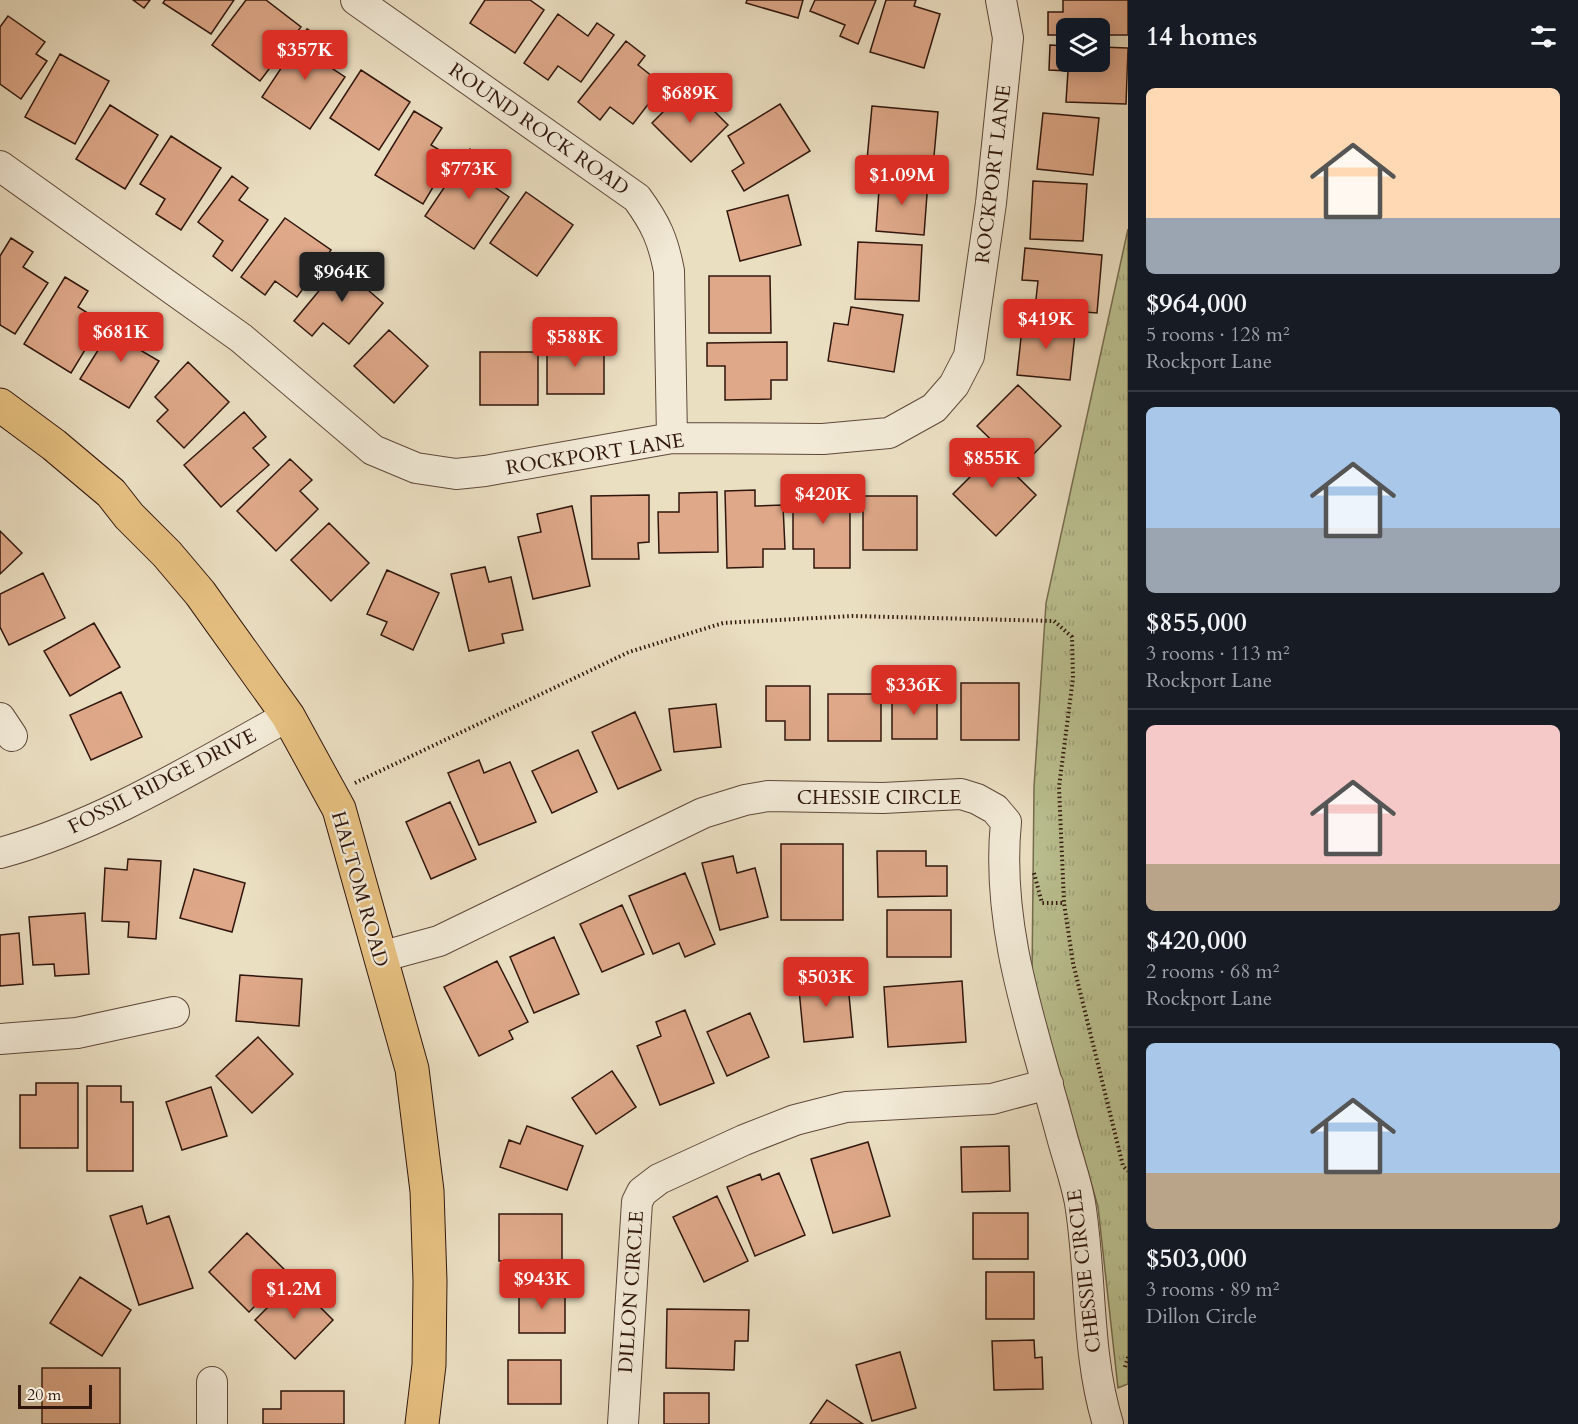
<!DOCTYPE html>
<meta charset="utf-8">
<style>
body{margin:0;font-family:Cardo,serif;background:#20242c;color:#f1f3f6;height:100vh;display:flex;flex-direction:column;font-size:22px;white-space:nowrap}
*{box-sizing:border-box;margin:0}
p{font-size:20px;color:#9ea1a6}
.icon{flex:none;width:33px;height:33px;fill:none;stroke:currentColor;stroke-width:2;stroke-linecap:round;stroke-linejoin:round}
.map{position:relative;flex:1;overflow:hidden}
.panel{display:flex;flex-direction:column;background:#171b24;width:450px}
.panel>*{flex:none}
.controls{position:absolute;left:1056px;top:18px;display:grid;gap:12px}
.controls a{display:grid;place-items:center;width:54px;height:54px;border-radius:9px;background:#171b24;box-shadow:0 3px 15px #0003;font-size:30px}
.scale{position:absolute;left:18px;bottom:15px;width:74px;box-sizing:border-box;padding-left:6px;border:3px solid #30160d;border-top:0;font-size:16px;line-height:21px;white-space:nowrap;color:#30160d;-webkit-text-stroke:4px #f2ead7;paint-order:stroke}
.price{position:absolute;translate:-50% -51px;padding:0 14px;border-radius:6px;background:#d93025;color:#fff;font-size:20px;line-height:39px;filter:drop-shadow(0 2px 3px #0008)}
.price::after{content:'';position:absolute;left:50%;top:36px;width:18px;height:14px;margin-left:-9px;background:inherit;clip-path:polygon(0 0,100% 0,50% 100%)}
.price.active{background:#222;color:#fff}
ul{padding:0;list-style:none}
li{display:grid;align-content:center;gap:12px;height:318px;padding:0 18px}
li+li{border-top:2px solid #363941}
li span{display:grid;place-items:center;height:186px;border-radius:9px;color:#555}
li>.icon{margin-inline-start:auto}
span .icon{width:108px;height:108px;fill:#fffc;stroke-width:1}
li b{font-size:26px}
h2{display:flex;justify-content:space-between;align-items:center;height:72px;padding:0 18px;font-size:26px}
main{display:flex;flex:1;min-height:0}
.map>svg:first-child{display:block}
</style>
<main>
<div class="map">
<svg width="1128" height="1424" viewBox="0 0 1128 1424">
<defs>
<pattern id="park-tufts" width="24" height="20" patternUnits="userSpaceOnUse" patternTransform="scale(1.5)"><rect width="24" height="20" fill="#bbc191"/><path d="M3 7l-1-3M5 7V3M7 7l1-3M15 17l-1-3M17 17v-4M19 17l1-3" fill="none" stroke="#a1a57c"/></pattern>
</defs>
<rect width="100%" height="100%" fill="#ebdfc2"/>
<filter id="stains"><feTurbulence type="fractalNoise" baseFrequency=".00333" numOctaves="4"/><feColorMatrix values="0 0 0 0 .2 0 0 0 0 .09 0 0 0 0 .02 0 0 0 .5 -.17"/></filter>
<radialGradient id="worn" r=".72"><stop offset=".6" stop-color="#630" stop-opacity="0"/><stop offset="1" stop-color="#630" stop-opacity=".3"/></radialGradient>
<path fill="url(#park-tufts)" stroke="#766c4f" stroke-width="1.5" d="M1128,229V1384L1118,1388L1098,1207L1032,976L1034,787L1046,603Z"/>
<path fill="#dea889" stroke="#30160d" stroke-width="1.5" d="M133,0H150L144,8Z
M165,0H234L211,34L163,3Z
M246,0H266L301,27L260,81L212,45Z
M485,0H530L544,10L515,53L470,23Z
M747,0H803L798,18L746,3Z
M815,0H876L858,44L840,36L845,25L810,11Z
M886,0H916L914,6L940,14L924,68L870,52Z
M1063,0H1128V35H1100V28H1066V35H1048V12H1063Z
M558,14L588,36L597,23L614,35L581,82L558,66L548,80L524,63Z
M8,16L45,42L36,54L47,61L21,99L0,84V27Z
M307,29L335,47L324,63L345,77L310,129L262,97Z
M626,41L645,56L638,65L663,85L633,124L610,107L600,120L578,102Z
M1050,45L1066,46V62H1100V47L1128,48L1126,104L1066,102L1068,71L1049,70Z
M60,54L109,81L75,144L25,117Z
M361,70L410,102L379,150L330,118Z
M689,86L728,125L691,162L652,123Z
M780,104L810,151L744,191L732,171L744,163L728,136Z
M110,105L158,135L125,189L76,159Z
M872,106L938,112L933,167L867,160Z
M414,111L442,128L431,145L451,157L423,204L375,175Z
M1043,113L1099,118L1093,175L1037,169Z
M171,136L221,168L181,230L156,214L165,199L140,184Z
M470,149L503,171L493,186L509,197L474,249L425,216Z
M232,176L248,188L239,200L268,220L232,271L213,256L223,241L198,222Z
M880,176L928,181L924,235L876,231Z
M1033,181L1087,184L1083,241L1030,239Z
M526,192L573,225L537,276L490,243Z
M788,195L801,245L740,261L727,211Z
M285,218L331,250L297,297L275,281L265,295L241,277Z
M11,238L33,252L23,267L48,283L15,334L0,325V256Z
M858,242L922,245L919,301L855,299Z
M1025,248L1102,255L1097,313L1035,308L1038,281L1022,280Z
M347,257L376,281L368,290L383,303L349,344L323,323L312,336L294,321Z
M709,276H770L771,333H709Z
M65,277L88,291L78,307L102,322L71,373L24,344Z
M851,307L903,315L894,372L828,361L834,323L848,325Z
M120,315L150,333L140,350L159,361L129,408L80,379Z
M1023,319L1076,324L1070,380L1017,375Z
M389,330L428,366L394,403L354,366Z
M547,342L604,343V394H547Z
M787,342V380H771V399L725,400V366H707V343Z
M480,352H538V405H480Z
M188,362L229,402L184,448L157,421L168,410L155,397Z
M1018,385L1061,426L1020,468L977,426Z
M244,412L266,437L253,448L269,465L221,507L184,465Z
M980,440L1036,495L996,536L953,494L970,477L957,463Z
M290,459L312,480L300,491L318,509L276,551L237,511Z
M793,487H850V568H814V549H793Z
M755,490V506L783,505L785,549H763V567L727,568L725,491Z
M717,492L718,552L659,553L658,512H679V493Z
M649,495V542L638,543L639,559H592L591,496Z
M863,496H917V550H863Z
M572,506L590,586L533,599L518,537L541,532L537,514Z
M329,523L369,563L331,601L291,560Z
M0,531L22,553L0,574Z
M485,567L489,582L511,577L523,630L502,634L504,643L469,651L451,574Z
M387,570L439,593L413,650L381,635L387,622L367,614Z
M43,573L65,618L9,645L0,627V594Z
M94,623L120,667L70,696L44,651Z
M961,683H1019V740H961Z
M766,686H810V740H785V721H766Z
M121,692L142,737L91,760L70,715Z
M892,692H937V739H892Z
M828,694H881V741H828Z
M716,704L721,747L674,752L669,709Z
M635,712L661,770L618,789L592,732Z
M578,750L597,792L552,813L532,771Z
M479,760L484,773L510,762L536,822L479,845L448,773Z
M450,802L476,859L431,879L406,822Z
M781,844H843V920H781Z
M877,851H926V866H947V896L878,897Z
M733,856L737,873L755,868L768,917L720,930L702,863Z
M128,859L161,861L156,939L128,937L129,922L102,921L105,868L127,870Z
M194,869L245,883L232,932L180,918Z
M685,873L715,944L685,957L679,943L653,954L629,896Z
M622,905L644,954L602,972L580,924Z
M887,910H951V957H887Z
M85,913L89,974L55,976L54,964L33,965L29,917Z
M19,933L23,984L0,986V935Z
M554,937L579,994L534,1013L510,957Z
M497,961L528,1022L509,1031L513,1039L479,1056L444,987Z
M847,974L853,1037L804,1042L798,979Z
M240,975L302,979L299,1026L236,1021Z
M962,981L966,1042L888,1047L884,987Z
M685,1010L714,1083L660,1105L637,1046L661,1036L656,1022Z
M750,1013L769,1057L727,1076L707,1032Z
M258,1037L293,1074L252,1113L216,1076Z
M612,1071L636,1107L596,1134L572,1098Z
M36,1083H78V1148H20V1095H36Z
M87,1086H121V1102H133V1171H87Z
M211,1087L227,1136L182,1150L166,1102Z
M527,1126L583,1146L567,1190L500,1167L509,1140L520,1144Z
M868,1142L890,1216L833,1233L811,1159Z
M1009,1146L1010,1191L962,1192L961,1147Z
M779,1173L805,1235L755,1256L727,1187L760,1174L762,1180Z
M717,1196L748,1261L704,1282L673,1217Z
M142,1206L147,1224L169,1216L193,1288L139,1305L110,1216Z
M973,1213H1028V1259H973Z
M499,1214H562V1261H499Z
M247,1233L288,1273L249,1312L209,1272Z
M986,1272H1034V1319H986Z
M80,1277L131,1310L102,1356L50,1323Z
M294,1281L333,1320L295,1359L255,1320Z
M519,1288H565V1333H519Z
M667,1309L749,1310L748,1341H735L734,1370L666,1368Z
M1034,1340L1035,1358L1042,1357L1043,1389L994,1390L992,1341Z
M900,1352L916,1408L872,1421L856,1365Z
M508,1360H561V1404H508Z
M42,1368H120V1424H42Z
M281,1391H344V1424H263V1409H281Z
M664,1393H709V1424H664Z
M827,1400L863,1424H810Z"/>
<g fill="none" stroke-linecap="round" stroke-linejoin="round">
<defs>
<path id="minor" d="M356,0L637,198C656,224 663,240 669,271L672,438
M0,166L241,338L373,450L416,468L456,474L485,471L672,438L823,439L889,433L934,408L954,385L969,356L991,203L1008,38L1001,0
M0,718L12,736
M0,853C100,826 197,766 288,716
M380,957L439,941L703,813L745,800L768,796L883,798L961,794L977,799L995,809L1006,822C995,931 1035,1034 1062,1137C1068,1159 1076,1181 1080,1203C1092,1277 1086,1352 1108,1424
M0,1039L77,1033L174,1012
M212,1382V1424
M623,1424L637,1202L642,1192L659,1179L744,1140L795,1120L846,1107L992,1099L1048,1084"/>
<path id="major" d="M0,405L54,445L111,493L129,516L167,554L200,593L288,716L339,809L412,1069L427,1191L430,1281L429,1365L422,1424"/>
</defs>
<use href="#minor" stroke="#5f483a" stroke-width="32"/>
<use href="#major" stroke="#30160d" stroke-width="35"/>
<path stroke="#30160d" stroke-width="4" stroke-dasharray="1.5 3" stroke-linecap="butt" d="M355,783L629,652L723,623L852,616L1054,621L1072,637L1073,678L1059,787L1064,903L1073,963L1123,1166L1128,1171
M1034,873L1042,903H1064
M1125,1367L1128,1357"/>
<use href="#minor" stroke="#f2ead7" stroke-width="30"/>
<use href="#major" stroke="#e6c081" stroke-width="33"/>
</g>
<g text-anchor="middle" dominant-baseline="central" stroke-width="4.5" stroke-linejoin="round" paint-order="stroke">
<g font-size="20" fill="#30160d" stroke="#f2ead7">
<text transform="translate(539 129) rotate(35)">ROUND ROCK ROAD</text>
<text transform="translate(993 174) rotate(-83)">ROCKPORT LANE</text>
<text transform="translate(595 454) rotate(-9)">ROCKPORT LANE</text>
<text transform="translate(162 781) rotate(-27)">FOSSIL RIDGE DRIVE</text>
<text x="879" y="797">CHESSIE CIRCLE</text>
<text transform="translate(360 889) rotate(74)">HALTOM ROAD</text>
<text transform="translate(1084 1271) rotate(-97)">CHESSIE CIRCLE</text>
<text transform="translate(631 1292) rotate(-86)">DILLON CIRCLE</text>
</g>
</g>
<rect width="100%" height="100%" filter="url(#stains)"/>
<rect width="100%" height="100%" fill="url(#worn)"/>
</svg>
<div class="controls">
<a><svg class="icon" aria-label="layers" viewBox="0 0 24 24"><path d="M12 4l9 5-9 5-9-5zM3 14l9 5 9-5"/></svg></a>
</div>
<div class="scale">20 m</div>
<b class="price" style="left:305px;top:81px">$357K</b>
<b class="price" style="left:690px;top:124px">$689K</b>
<b class="price" style="left:469px;top:200px">$773K</b>
<b class="price" style="left:902px;top:206px">$1.09M</b>
<b class="price active" style="left:342px;top:303px">$964K</b>
<b class="price" style="left:1046px;top:350px">$419K</b>
<b class="price" style="left:121px;top:363px">$681K</b>
<b class="price" style="left:575px;top:368px">$588K</b>
<b class="price" style="left:992px;top:489px">$855K</b>
<b class="price" style="left:823px;top:525px">$420K</b>
<b class="price" style="left:914px;top:716px">$336K</b>
<b class="price" style="left:826px;top:1008px">$503K</b>
<b class="price" style="left:542px;top:1310px">$943K</b>
<b class="price" style="left:294px;top:1320px">$1.2M</b>
</div>
<section class="panel">
<h2>14 homes<svg class="icon" aria-label="filters" viewBox="0 0 24 24"><path d="M4 7h16M4 17h16"/><circle cx="9" cy="7" r="2"/><circle cx="15" cy="17" r="2"/></svg></h2>
<ul>
<li><span style="background:linear-gradient(#ffd9b3 70%,#9aa5b1 0)"><svg class="icon" aria-label="home" viewBox="0 0 24 24"><path d="M3 11l9-7 9 7M6 9v11h12V9"/></svg></span><div><b>$964,000</b><p>5 rooms · 128 m²</p><p>Rockport Lane</p></div></li>
<li><span style="background:linear-gradient(#a9c7e8 65%,#9aa5b1 0)"><svg class="icon" aria-label="home" viewBox="0 0 24 24"><path d="M3 11l9-7 9 7M6 9v11h12V9"/></svg></span><div><b>$855,000</b><p>3 rooms · 113 m²</p><p>Rockport Lane</p></div></li>
<li><span style="background:linear-gradient(#f6c9c9 75%,#b9a48a 0)"><svg class="icon" aria-label="home" viewBox="0 0 24 24"><path d="M3 11l9-7 9 7M6 9v11h12V9"/></svg></span><div><b>$420,000</b><p>2 rooms · 68 m²</p><p>Rockport Lane</p></div></li>
<li><span style="background:linear-gradient(#a9c7e8 70%,#b9a48a 0)"><svg class="icon" aria-label="home" viewBox="0 0 24 24"><path d="M3 11l9-7 9 7M6 9v11h12V9"/></svg></span><div><b>$503,000</b><p>3 rooms · 89 m²</p><p>Dillon Circle</p></div></li>
</ul>
</section>
</main>
